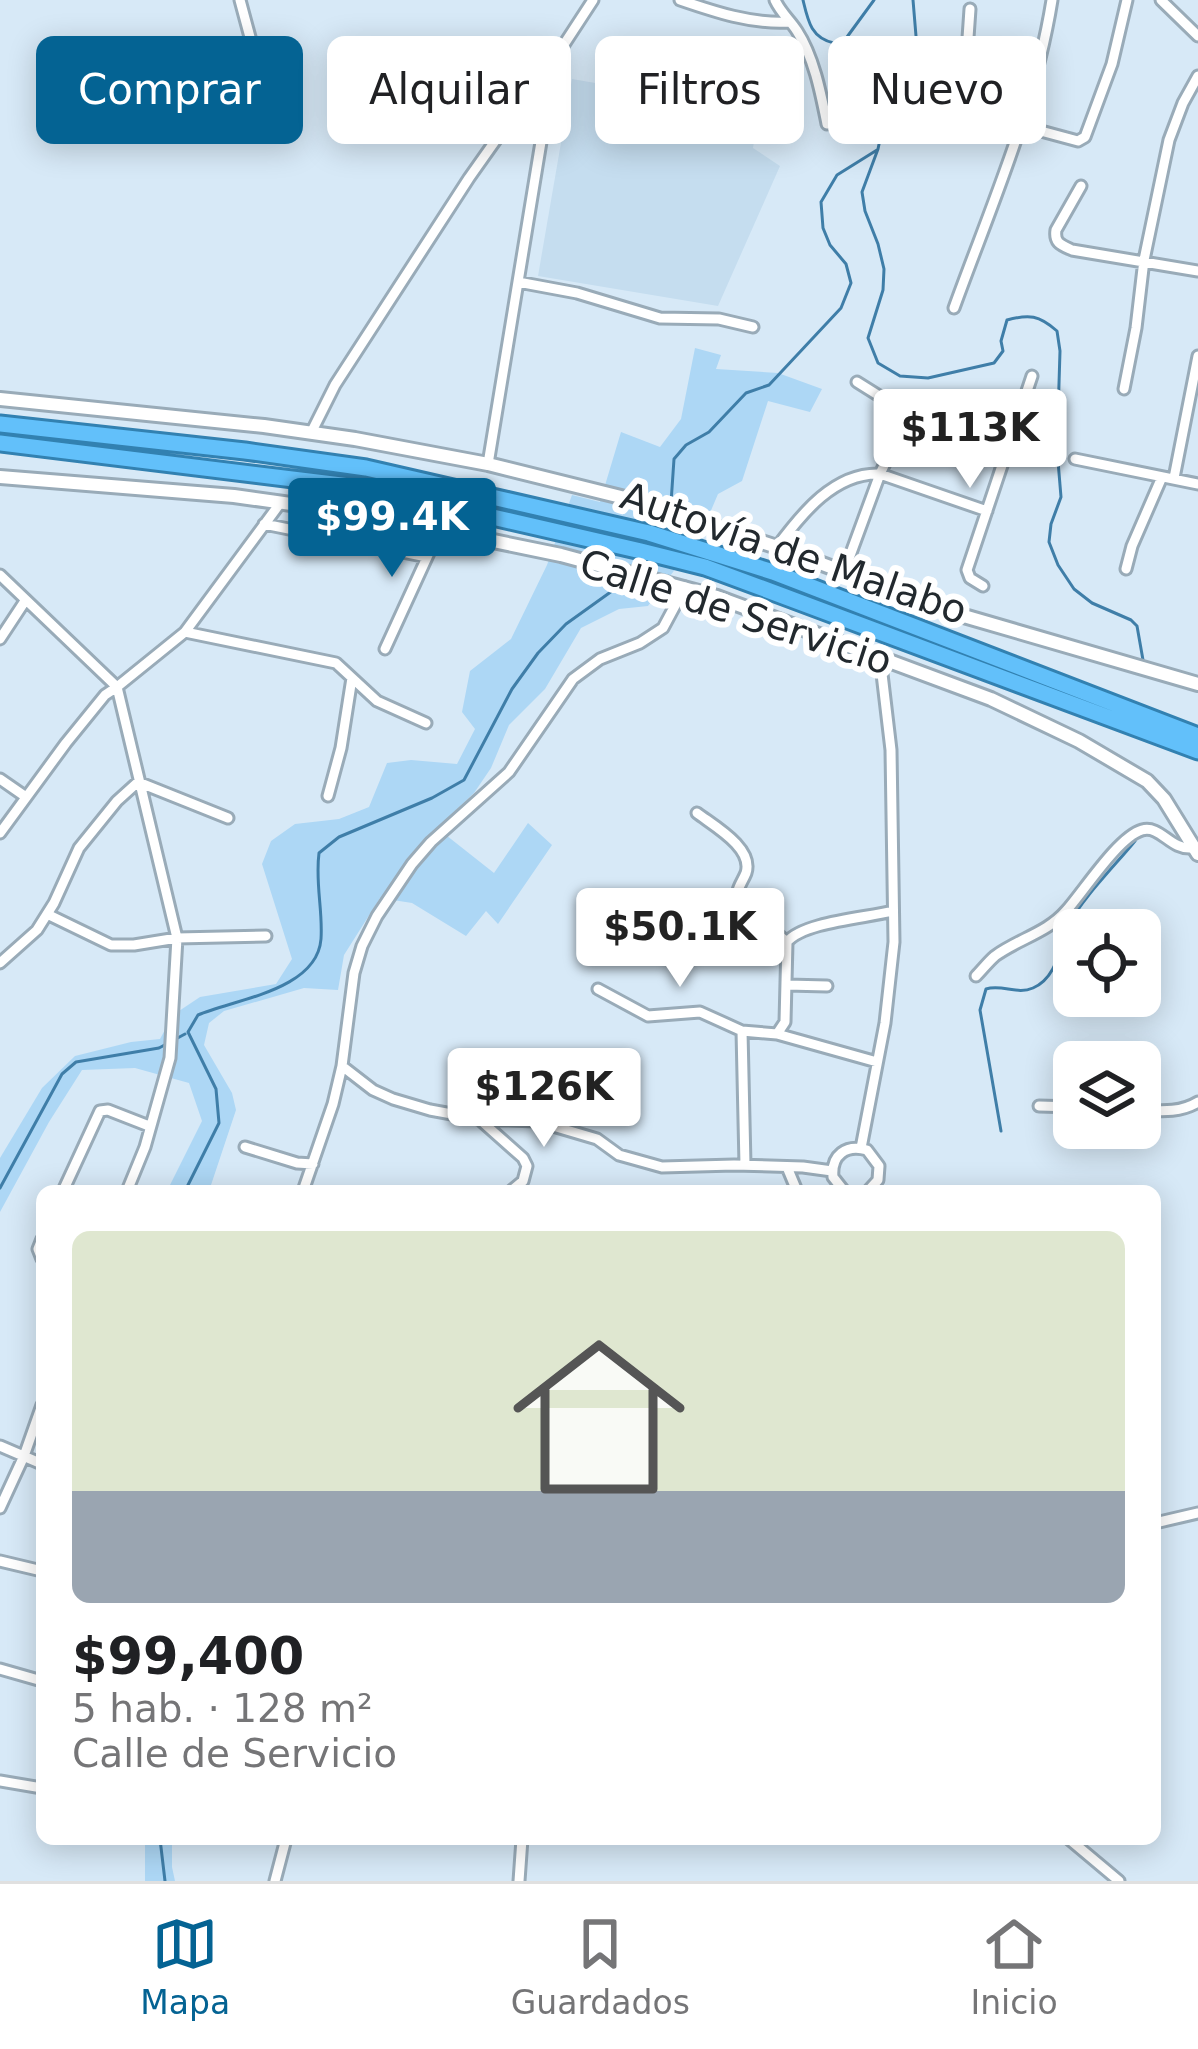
<!DOCTYPE html>
<html lang="es">
<meta charset="utf-8">
<style>
body{margin:0;font-family:"DejaVu Sans",sans-serif;background:#f6f6f6;color:#202124;height:100vh;display:flex;flex-direction:column;font-size:45px;white-space:nowrap}
*{box-sizing:border-box;margin:0}
p{font-size:39px;color:#757577}
.icon{flex:none;width:66px;height:66px;fill:none;stroke:currentColor;stroke-width:2;stroke-linecap:round;stroke-linejoin:round}
.map{position:relative;flex:1;overflow:hidden}
.drawer{position:absolute;left:36px;top:1185px;width:1125px;height:660px;display:flex;flex-direction:column;background:#fff;border-radius:18px;box-shadow:0 6px 30px #0003}
.drawer>*{flex:none}
.top-card{position:absolute;left:36px;top:36px;width:1128px;height:108px;display:flex;gap:24px}
.tools{position:absolute;left:1053px;top:909px;display:grid;gap:24px}
.tools a{display:grid;place-items:center;width:108px;height:108px;border-radius:18px;background:#fff;box-shadow:0 6px 30px #0003;font-size:60px}
.price{position:absolute;translate:-50% -102px;padding:0 27px;border-radius:12px;background:#fff;color:#222;font-size:39px;line-height:78px;filter:drop-shadow(0 3px 6px #0008)}
.price::after{content:'';position:absolute;left:50%;top:72px;width:36px;height:27px;margin-left:-18px;background:inherit;clip-path:polygon(0 0,100% 0,50% 100%)}
.price.selected{background:#046393;color:#fff}
ul{padding:0;list-style:none}
li{display:grid;align-content:center;gap:24px;height:636px;padding:0 36px}
li+li{border-top:3px solid #e0e0e0}
li span{display:grid;place-items:center;height:372px;border-radius:18px;color:#555}
li>.icon{margin-inline-start:auto}
span .icon{width:216px;height:216px;fill:#fffc;stroke-width:1}
li b{font-size:51px}
.chip{padding:0 42px;border-radius:18px;background:#fff;box-shadow:0 6px 30px #0003;font-size:42px;line-height:108px}
.chip.selected{background:#046393;color:#fff}
.dock{display:flex;justify-content:space-around;align-items:center;height:168px;border-top:3px solid #e0e0e0;background:#fff;font-size:33px;color:#757577}
.dock a{display:grid;justify-items:center;gap:6px}
.dock .selected{color:#046393}
.map>svg:first-child{display:block}
</style>
<div class="map">
<svg width="1198" height="1881" viewBox="0 0 1198 1881">
<rect width="100%" height="100%" fill="#d7e9f7"/>
<path fill="#c5ddef" d="M572,79L759,111L753,148L780,166L718,306L538,276Z"/>
<path fill="#add7f5" d="M695,348L721,355L716,369L778,373L822,389L810,412L768,401L742,481L718,494L701,534L648,606L619,609L581,628L545,689L509,725L491,768L474,793L437,828L494,873L528,823L552,845L498,924L486,911L466,936L412,903L380,898L344,955L338,990L304,988L224,1011L209,1023L204,1045L232,1093L236,1110L209,1191H167L202,1121L189,1083L135,1068L82,1070L49,1122L0,1212V1158L42,1088L75,1056L131,1042L160,1039L173,1015L200,997L276,984L292,959L262,864L271,841L295,824L339,819L369,807L387,763L411,760L457,764L475,729L462,712L470,671L511,639L547,565L572,495L600,502L621,432L660,447L681,419Z
M145,1839H172V1867L175,1881H145Z"/>
<g fill="none" stroke-linecap="round" stroke-linejoin="round">
<path stroke="#3f7ea8" stroke-width="3" d="M803,0C808,21 811,38 834,43L847,37L874,0
M913,0L916,36L910,63L887,106L878,149L862,192L865,211L878,244L884,269L883,290L868,338L878,363L900,376L928,378L994,363L1003,351L1001,341L1007,320C1029,314 1039,315 1057,331L1060,351L1057,449L1061,497L1051,524L1049,542L1058,565L1074,589L1092,603L1131,620L1137,626L1143,660
M671,503L674,459L686,445L709,432L746,393L769,385L841,308L851,283L846,264L830,245L823,228L821,202L837,175L877,150
M1001,1131L980,1010L986,989C1002,984 1017,995 1033,988C1058,977 1060,945 1070,923C1079,902 1119,861 1135,841
M0,1188L62,1074L76,1062L159,1048L185,1034
M185,1191L219,1123L216,1089L188,1032L198,1015C236,999 317,990 321,939C323,910 315,883 319,853L339,837L432,798L464,780L512,689L538,653L566,624L619,586
M160,1839L165,1881"/>
<defs>
<path id="minor" d="M240,0L257,63
M680,0C715,12 751,24 788,22
M775,0C781,13 790,20 797,31C814,57 821,94 827,124
M1161,0L1198,36
M970,9L963,110L1078,141L1085,137L1112,64L1127,0
M1081,186L1056,230C1054,243 1061,245 1072,250L1198,271
M518,282L577,293L660,318L719,319L753,327
M954,308C991,206 1035,107 1052,0
M857,382L908,414L1010,440
M1124,389L1136,328L1144,260L1169,140L1183,103L1198,76
M311,433L335,385L469,178L505,127L533,80L559,50
M1075,459L1198,484
M488,464L541,142L556,75L563,46L593,0
M1174,478L1198,356
M264,524L427,557
M777,547C802,513 835,472 880,474L987,511
M1126,569L1132,546L1162,477
M844,572L880,474L908,414
M0,575L117,687L105,695L66,743L0,833
M983,586L970,578L967,570L1032,376
M185,632L336,663L377,701L426,723
M0,639L25,601
M385,649L440,529
M0,779L26,797
M138,782L228,818
M328,796L341,748L352,678
M697,813C714,826 754,848 746,873C741,885 736,888 738,901L787,942
M47,914L111,945H134L177,938L266,936
M0,963L37,930L54,903L79,848L117,801L138,782
M976,976C982,970 988,962 995,956C1018,939 1047,933 1066,911C1084,891 1118,837 1142,830C1161,825 1170,850 1192,848
M787,985L827,986
M598,989L648,1016L700,1012L742,1031
M777,1034L785,1022L787,942C803,922 866,918 893,911
M342,1066L373,1090L393,1099L430,1110L479,1119L536,1121L597,1139L619,1155L662,1167L734,1165L803,1167L832,1171
M1039,1106L1074,1107
M1140,1110C1161,1111 1180,1113 1198,1102
M479,1119L523,1158L527,1166L523,1181L511,1191
M245,1147L297,1163L313,1164
M861,1148L885,1023L894,942L891,750L880,657
M745,1165L742,1031L777,1034L877,1062
M787,1167L797,1191
M63,1191L100,1111L108,1110L149,1126
M127,1191L145,1147L170,1058L177,938L117,687L185,632L281,502
M303,1191L333,1104L342,1066L354,973L362,946L377,916L412,864L431,842L509,772L573,679L600,659L640,643L663,628L685,587
M844,1191L833,1177C831,1155 846,1144 867,1150L879,1166L878,1180L868,1191
M42,1239L38,1249L42,1259
M0,1446L42,1464
M0,1508L24,1456L42,1405
M1155,1523L1198,1513
M0,1561L42,1571
M0,1669L42,1681
M0,1781L42,1788
M1069,1839L1119,1881
M275,1881L286,1839
M519,1881L522,1839"/>
<path id="tertiary" d="M0,399L264,426L355,439L488,464L625,498L777,547L950,612L1198,684
M0,477L234,496L362,514L561,555L717,597L991,699L1079,741L1147,781L1164,799L1198,854"/>
<path id="trunk" d="M0,424L245,451L366,468L649,533L773,572L1198,736
M0,443L366,488L641,551L705,567L759,587L1198,751"/>
</defs>
<use href="#minor" stroke="#99abb8" stroke-width="15"/>
<use href="#tertiary" stroke="#99abb8" stroke-width="18"/>
<use href="#trunk" stroke="#3281b1" stroke-width="21"/>
<use href="#minor" stroke="#fff" stroke-width="9"/>
<use href="#tertiary" stroke="#fff" stroke-width="12"/>
<use href="#trunk" stroke="#62c0fa" stroke-width="15"/>
</g>
<g text-anchor="middle" dominant-baseline="central" stroke-width="12" stroke-linejoin="round" paint-order="stroke">
<g font-size="39" fill="#22292e" stroke="#fff">
<text transform="translate(794 553) rotate(19)">Autovía de Malabo</text>
<text transform="translate(736 612) rotate(18)">Calle de Servicio</text>
</g>
</g>
</svg>
<div class="tools">
<a><svg class="icon" aria-label="locate" viewBox="0 0 24 24"><circle cx="12" cy="12" r="6"/><path d="M12 2v4M12 18v4M2 12h4M18 12h4"/></svg></a>
<a><svg class="icon" aria-label="layers" viewBox="0 0 24 24"><path d="M12 4l9 5-9 5-9-5zM3 14l9 5 9-5"/></svg></a>
</div>
<b class="price" style="left:970px;top:491px">$113K</b>
<b class="price selected" style="left:392px;top:580px">$99.4K</b>
<b class="price" style="left:680px;top:990px">$50.1K</b>
<b class="price" style="left:544px;top:1150px">$126K</b>
<div class="top-card">
<a class="chip selected">Comprar</a>
<a class="chip">Alquilar</a>
<a class="chip">Filtros</a>
<a class="chip">Nuevo</a>
</div>
<section class="drawer">
<ul>
<li><span style="background:linear-gradient(#dfe7d0 70%,#9aa5b1 0)"><svg class="icon" aria-label="home" viewBox="0 0 24 24"><path d="M3 11l9-7 9 7M6 9v11h12V9"/></svg></span><div><b>$99,400</b><p>5 hab. · 128 m²</p><p>Calle de Servicio</p></div></li>
</ul>
</section>
</div>
<nav class="dock">
<a class="selected"><svg class="icon" aria-label="map" viewBox="0 0 24 24"><path d="M3 6l6-2 6 2 6-2v14l-6 2-6-2-6 2zM9 4v14M15 6v14"/></svg>Mapa</a>
<a><svg class="icon" aria-label="saved" viewBox="0 0 24 24"><path d="M7 4h10v16l-5-4-5 4z"/></svg>Guardados</a>
<a><svg class="icon" aria-label="home" viewBox="0 0 24 24"><path d="M3 11l9-7 9 7M6 9v11h12V9"/></svg>Inicio</a>
</nav>
